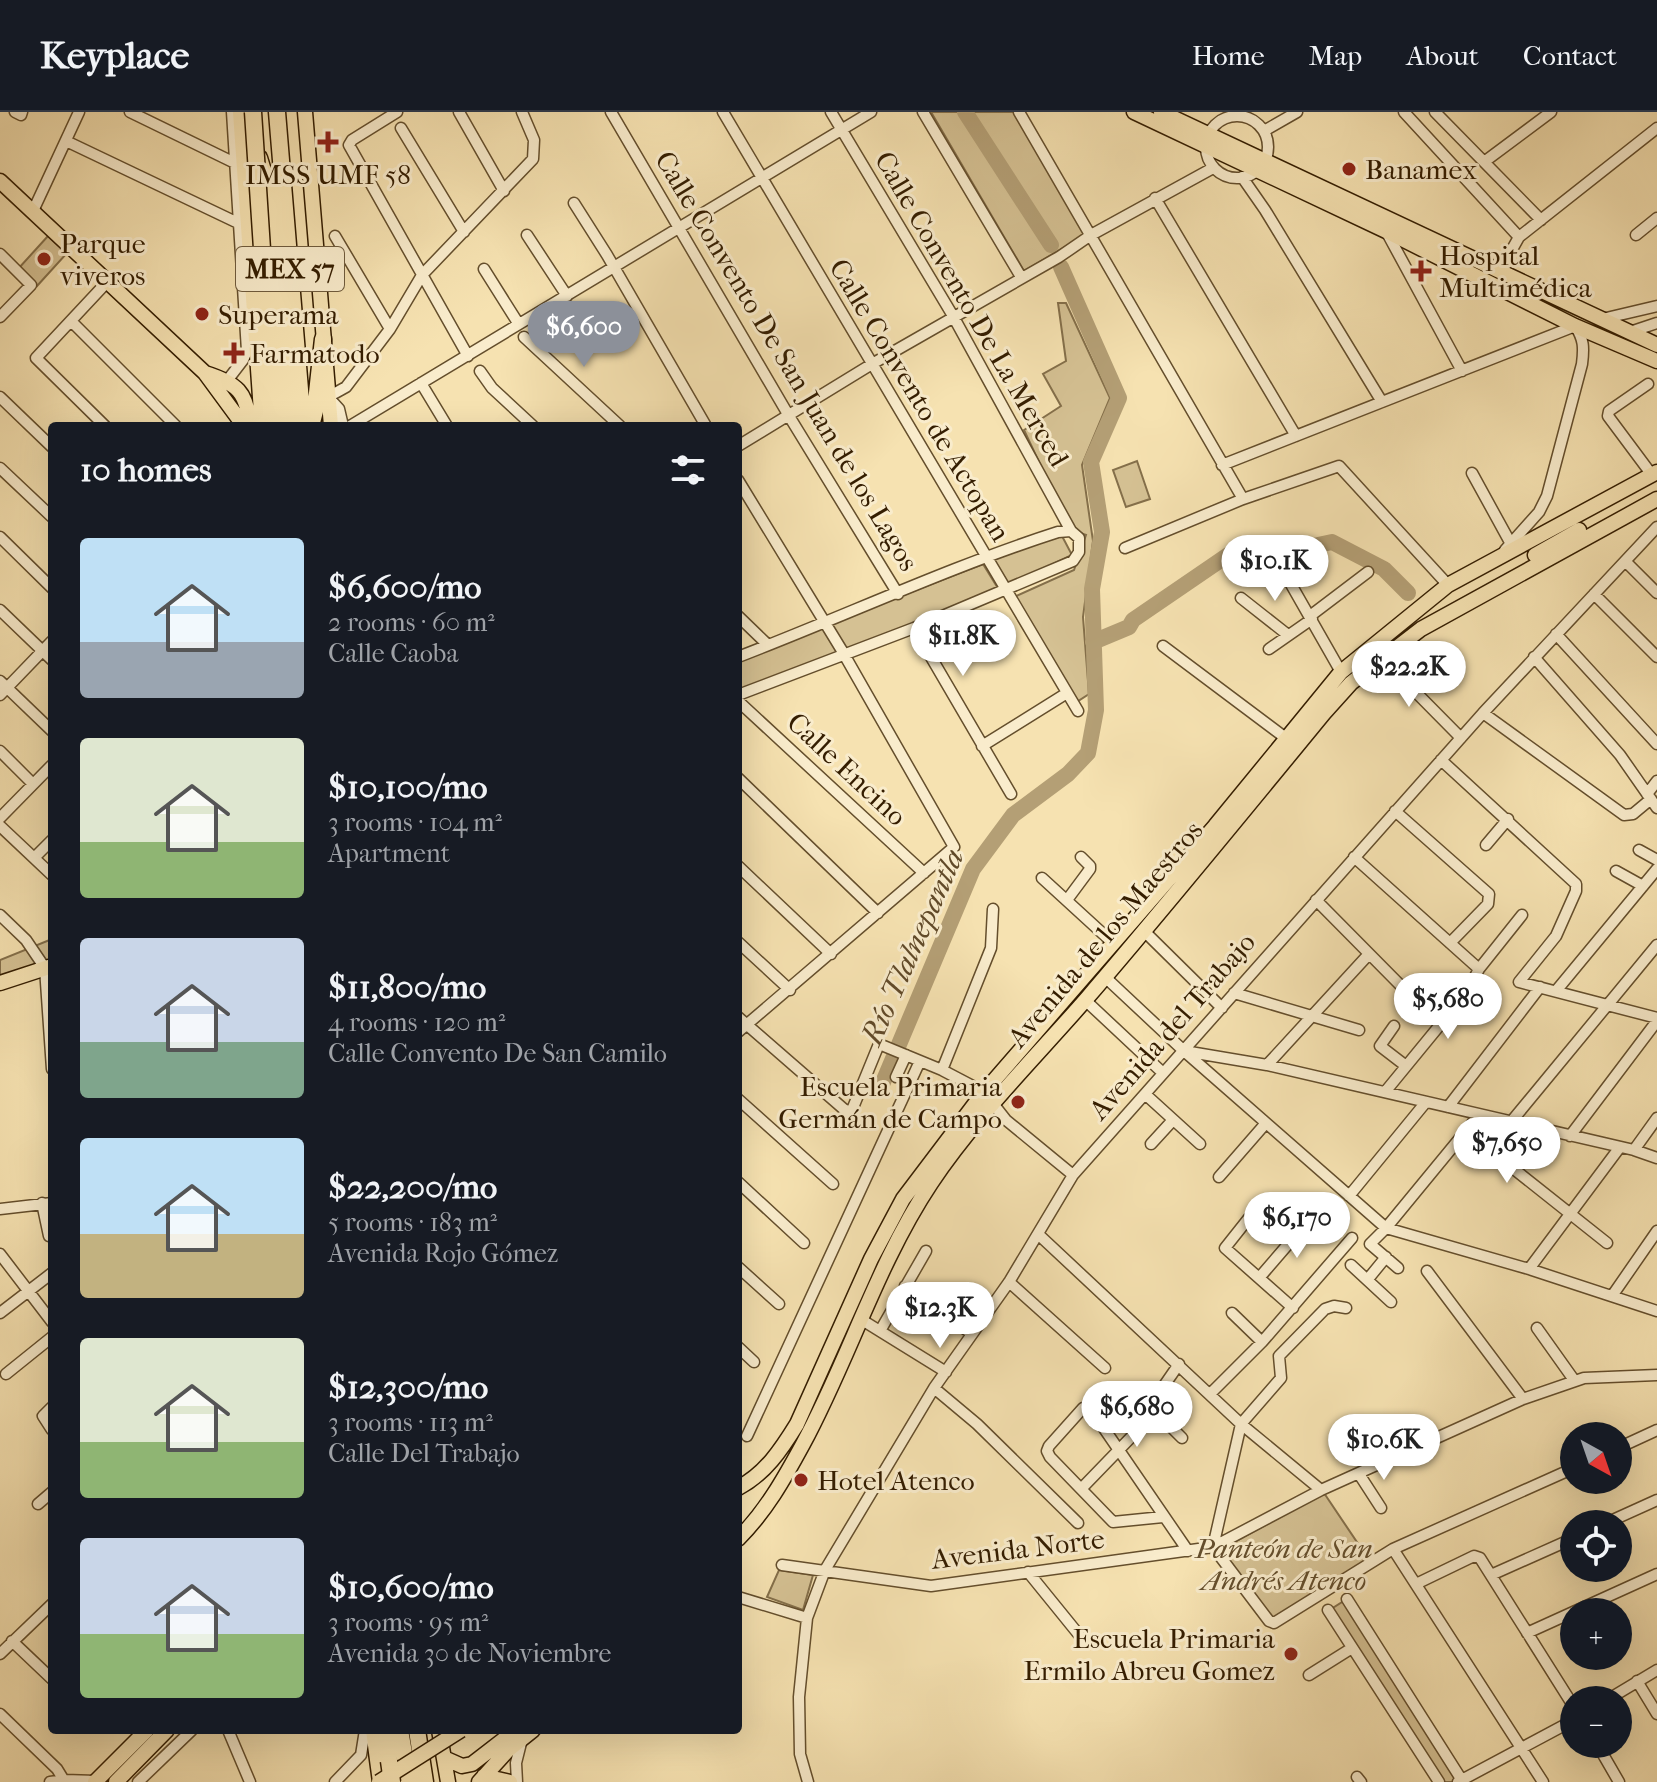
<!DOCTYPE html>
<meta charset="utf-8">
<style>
body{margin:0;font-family:"IM FELL French Canon",serif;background:#242831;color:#f1f3f6;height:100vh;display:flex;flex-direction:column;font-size:30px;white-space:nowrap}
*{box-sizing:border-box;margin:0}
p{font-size:26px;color:#9ea1a6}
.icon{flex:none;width:44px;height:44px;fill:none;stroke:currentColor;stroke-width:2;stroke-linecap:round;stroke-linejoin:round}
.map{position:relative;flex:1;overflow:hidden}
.panel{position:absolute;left:48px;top:310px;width:694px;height:1312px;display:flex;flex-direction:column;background:#171b24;border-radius:8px;box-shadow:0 8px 32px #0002}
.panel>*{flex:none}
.needle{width:52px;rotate:140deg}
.controls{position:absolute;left:1560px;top:1310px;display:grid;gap:16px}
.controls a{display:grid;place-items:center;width:72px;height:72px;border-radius:50%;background:#171b24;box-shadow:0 8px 32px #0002;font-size:40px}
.price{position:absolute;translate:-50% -68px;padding:0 18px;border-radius:28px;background:#fff;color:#222;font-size:26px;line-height:52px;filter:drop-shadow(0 2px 4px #0008)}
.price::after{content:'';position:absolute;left:50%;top:48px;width:24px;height:18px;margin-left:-12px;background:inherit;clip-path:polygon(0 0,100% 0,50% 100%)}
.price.current{background:#8c9099;color:#fff}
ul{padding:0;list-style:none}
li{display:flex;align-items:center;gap:24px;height:200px;padding:0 32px}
li span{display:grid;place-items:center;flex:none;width:224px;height:160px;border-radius:8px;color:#555}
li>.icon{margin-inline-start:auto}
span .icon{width:96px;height:96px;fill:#fffc;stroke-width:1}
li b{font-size:34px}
h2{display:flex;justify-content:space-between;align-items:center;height:96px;padding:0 32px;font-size:34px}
header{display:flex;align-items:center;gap:48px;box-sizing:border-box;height:112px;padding:0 40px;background:#171b24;border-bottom:2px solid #363941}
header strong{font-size:38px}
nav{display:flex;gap:44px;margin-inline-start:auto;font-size:28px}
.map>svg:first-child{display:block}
</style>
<header>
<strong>Keyplace</strong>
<nav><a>Home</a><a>Map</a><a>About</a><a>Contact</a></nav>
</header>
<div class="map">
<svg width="1657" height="1670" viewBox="0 0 1657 1670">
<rect width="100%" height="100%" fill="#f6e2b1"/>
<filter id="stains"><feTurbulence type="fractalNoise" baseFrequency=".0025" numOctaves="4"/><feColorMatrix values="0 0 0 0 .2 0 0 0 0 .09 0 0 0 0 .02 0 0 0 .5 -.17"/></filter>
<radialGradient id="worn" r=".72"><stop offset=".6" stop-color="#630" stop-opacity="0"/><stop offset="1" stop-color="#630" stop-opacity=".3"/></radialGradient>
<path fill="#d5c193" stroke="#846f4a" stroke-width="2" d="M931,0H1016L1085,123L1024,159Z
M48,124L67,141L37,174L18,157Z
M1058,191H1066L1110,286L1082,353L1093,429L1083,505L1089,582L1075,591L1012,486L1074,458L1086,423L1071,418L1024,318L1061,294L1043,262L1066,249Z
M1137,349L1150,387L1126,395L1113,358Z
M1062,424L1072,443L1007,474L991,446Z
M983,452L999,478L844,539L829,512Z
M822,515L838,541L738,580V548Z
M52,827V854L0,874V848Z
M1324,1381L1369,1448L1272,1509L1220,1438Z
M779,1458L813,1463L803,1498L767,1485Z
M1347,1487L1463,1670H1438L1328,1499Z"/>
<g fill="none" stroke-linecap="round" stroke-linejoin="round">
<path stroke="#b49f75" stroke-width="16" d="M965,0L1051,133
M1093,530L1129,515L1133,508L1231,441L1245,437L1281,442L1297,441L1318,433L1332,430L1384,457L1408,481
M881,975L973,757L1013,703L1068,662L1088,641L1096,598L1092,477L1102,420L1091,350L1119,286L1061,155"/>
<defs>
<path id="minor" d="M15,0L21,3L22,0
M130,0L239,53
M397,0L352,28L349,33L468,244
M459,0L504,79
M611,0L789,304L898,482
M723,0L1078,599
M923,0L1021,165
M1019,0L1243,387
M1404,0L1519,125
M1435,0L1541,108
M1206 35a31 31 0 1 1 62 0a31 31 0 1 1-62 0Z
M401,16L464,120
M1264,19L1297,0
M66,29L238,111
M1484,50L1551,0
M1242,65L1265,98L1382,290
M1155,86L1296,324
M574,91L607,143L706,314
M33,99L79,0
M1386,119L1462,259
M527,123L567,184
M1636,123L1657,106
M335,124L390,217
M0,142L31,173L0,205
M484,157L518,211
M1500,159L1519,125L1657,16
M1602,207L1657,194
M71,209L176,314
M1630,220L1657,211
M524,225L620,314
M480,259L492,276L533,314
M421,271L447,314
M1648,272L1609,299L1608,304L1652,363
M223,274L243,248L247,239L232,0
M0,285L52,335
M105,314L36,246L108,169
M343,314L339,297L328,285L346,275L390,217L422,163L533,47L534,28L522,0
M350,314L871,0
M738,334L872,252L1059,145L1091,123L1213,56
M1222,353L1575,214C1584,227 1584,236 1582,252L1547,384L1539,400L1505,438
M0,356L52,405
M1472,361L1511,432
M738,368L841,537L954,735L738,920
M0,425L52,476
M1125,436L1243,387L1339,354L1448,473
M1625,449L1657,481
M1280,453L1341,560
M1594,482L1657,545
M1241,486L1288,523
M0,498L52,548
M738,504L768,533
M1310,504L1368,460
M914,516L1011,682
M1556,522L1657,632
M1163,534L1287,627
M1269,537L1312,507
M738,545C845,504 949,455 1058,420L1071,419
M1381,545L1461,626
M1534,545L1620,643L1657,696
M0,569L52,619
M0,583L52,529
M738,583L914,516L1073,449L1079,440V426L1071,419L953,204L831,0
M738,589L924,761
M1483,601L1624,703L1633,702L1651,687
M982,634L1067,581
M0,639L33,672
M1441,648L1576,772V779L1556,824L1519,870L1657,906
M738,666L878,801
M1647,682L1657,669
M1395,699L1489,782L1488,792L1450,831
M0,706L52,653
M0,714L52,763
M1486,733L1508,707
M1639,738L1657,748
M1354,745L1479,857
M34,746L52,728
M738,754L831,842
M1616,759L1643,774
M1042,766L1113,831
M1067,788L1090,757V754L1081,745
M1316,788L1407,880
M0,803L26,828L45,856L52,957
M1144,819L1222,896
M738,830L790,878
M1105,865L1184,939L1386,1116L1529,1157L1657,1199
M1556,879L1657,757
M1234,881L1359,918
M1085,888L1163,961
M738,905L846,999L852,998L879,932L942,958L984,980L1006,1008L1073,1063
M1394,914L1380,934L1406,954
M1184,939L1267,953L1634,1038L1657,1046
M1267,953L1369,842
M942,958L991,836L993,797
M896,965L906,943
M1385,980L1467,880L1479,857L1522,803
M1145,982L1200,1032
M738,987L833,1072
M1448,995L1540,875
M1511,1010L1657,833
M1466,1019L1607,1131
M1570,1024L1657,909
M1151,1032L1173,1008
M1634,1038L1657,1006
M1219,1065L1266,1011
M738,1070L804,1131
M1349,1084L1426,990
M42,1091L49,1124
M0,1097L52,1091
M1252,1102L1225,1136L1293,1196
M1039,1123L1241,1312L1321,1378
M0,1142L52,1210
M1351,1153L1391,1190
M738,1155L779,1192
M1398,1156L1370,1132L1386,1116L1479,1003
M1529,1157L1620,1035
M1427,1159L1523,1287
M1259,1166L1309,1108
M1368,1167L1386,1145
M1009,1170L1105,1256
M905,1174L972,1222
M1612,1184L1657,1119
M0,1201L52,1161
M1232,1201L1262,1230
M862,1208L946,1260
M1537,1216L1574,1268
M880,1219L926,1139
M738,1235L754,1250
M1179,1252L1150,1294L1182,1326
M6,1262L52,1225
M934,1276L977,1312L1078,1411
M1211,1281L1262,1230L1352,1126
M52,1295L43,1304L52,1318
M747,1324L920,949
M1618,1336L1657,1318
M1359,1362L1381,1396
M1081,1377L1139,1317
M38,1392L52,1380
M1163,1405L1113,1410L1050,1345L1047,1339L1049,1334L1083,1296H1090L1188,1439
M1604,1412L1657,1388
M1213,1435L1269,1509L1274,1511L1393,1437L1574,1356
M1213,1435L1241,1312L1281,1266L1279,1244L1325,1197L1334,1194L1346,1196
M1393,1437L1543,1670
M782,1453L931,1474L1213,1435L1321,1378L1523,1287L1584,1266L1657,1263
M1028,1460L1084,1529
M1491,1463L1574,1426
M1416,1472L1474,1444L1480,1446L1574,1595
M738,1485L807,1506
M1347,1487L1463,1670
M1328,1498L1439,1670
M1527,1521L1657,1462
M12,1529L52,1567
M0,1542L52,1492
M1309,1563L1352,1536
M1637,1569L1657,1602
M1607,1588L1657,1558
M0,1602L57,1657L65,1670
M228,1618L250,1670
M1597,1632L1619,1670
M1357,1665L1361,1670
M50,1670L65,1668L96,1669
M138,1670L192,1618
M335,1670L361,1643L365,1618
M517,1670L516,1651L522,1627
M808,1670L800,1642L799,1585L807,1506L825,1458L934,1276L1009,1170L1073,1063L1483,601L1657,415
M1458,1670L1574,1608"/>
<path id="major" d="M240,0L262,314
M305,0L331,314
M1134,0L1386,119L1575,214L1657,249
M1161,0L1657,233
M0,69L205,261L244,314
M205,261C237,271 247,280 250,314
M1535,443L1579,418
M0,871L52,854
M738,1376C765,1362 781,1338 797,1312L871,1147L903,1087L984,980L1215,714L1341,560L1448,473L1657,360
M738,1427C766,1399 784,1367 803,1332C849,1247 877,1152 931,1071C976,1004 1035,946 1088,885C1168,792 1246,696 1324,601L1351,571L1421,517L1657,387
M373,1618L380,1670
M439,1618L448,1670
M444,1646L462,1654L472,1652L516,1618
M484,1664L510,1670
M95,1670L147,1618
M116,1670L167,1618
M479,1670L508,1638L533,1618"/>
<path id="highway" d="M277,0L303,314
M259,46L274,94
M275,101L288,314
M262,137L274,314
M311,314L315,299L323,227
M385,1618L389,1649
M400,1618L409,1670
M417,1618L425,1670"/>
</defs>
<use href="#minor" stroke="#644e2c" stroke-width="13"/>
<use href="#major" stroke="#341d00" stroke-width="17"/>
<use href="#highway" stroke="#341d00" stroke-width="19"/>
<use href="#minor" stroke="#f9eccc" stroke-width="10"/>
<use href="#major" stroke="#f6e2b1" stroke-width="14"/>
<use href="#highway" stroke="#f6e2b1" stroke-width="16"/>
<defs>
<path id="major-bridge" d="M379,1670L461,1618"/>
<path id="highway-bridge" d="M253,0L262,137
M389,1649L392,1670"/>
</defs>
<use href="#major-bridge" stroke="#341d00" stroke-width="17" stroke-linecap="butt"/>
<use href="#highway-bridge" stroke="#341d00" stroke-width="19" stroke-linecap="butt"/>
<use href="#major-bridge" stroke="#f6e2b1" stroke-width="14"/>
<use href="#highway-bridge" stroke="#f6e2b1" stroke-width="16"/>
</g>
<g fill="#8f2418" stroke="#f9eccc" stroke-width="3">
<path d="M324 18h8v8h8v8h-8v8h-8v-8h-8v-8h8z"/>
<circle cx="1349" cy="57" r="8"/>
<circle cx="44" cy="147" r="8"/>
<path d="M1417 147h8v8h8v8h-8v8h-8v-8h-8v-8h8z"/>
<circle cx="202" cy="202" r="8"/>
<path d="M230 229h8v8h8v8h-8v8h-8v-8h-8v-8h8z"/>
<circle cx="1018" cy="990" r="8"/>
<circle cx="801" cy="1368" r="8"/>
<circle cx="1291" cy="1542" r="8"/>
</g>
<g text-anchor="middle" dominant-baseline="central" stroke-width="6" stroke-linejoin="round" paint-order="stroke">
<rect fill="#f9eccc" stroke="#6f5b3d" stroke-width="2" x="236" y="135" width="108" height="44" rx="6"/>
<g font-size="26" font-weight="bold" fill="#341d00">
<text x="290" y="157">MEX 57</text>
</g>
<g font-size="28" fill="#341d00" stroke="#f9eccc" text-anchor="start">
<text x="1365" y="57">Banamex</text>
<text x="328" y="62" text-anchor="middle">IMSS UMF 58</text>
<text x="60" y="131">Parque<tspan x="60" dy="32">viveros</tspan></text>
<text x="1439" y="143">Hospital<tspan x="1439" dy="32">Multimédica</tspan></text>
<text x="218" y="202">Superama</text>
<text x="250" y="241">Farmatodo</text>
<text x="1002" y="974" text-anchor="end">Escuela Primaria<tspan x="1002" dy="32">Germán de Campo</tspan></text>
<text x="817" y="1368">Hotel Atenco</text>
<text x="1275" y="1526" text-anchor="end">Escuela Primaria<tspan x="1275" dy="32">Ermilo Abreu Gomez</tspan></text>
</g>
<g font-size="28" fill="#341d00" stroke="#f9eccc">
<text transform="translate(972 197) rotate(60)">Calle Convento De La Merced</text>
<text transform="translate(787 249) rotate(59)">Calle Convento De San Juan de los Lagos</text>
<text transform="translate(920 288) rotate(59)">Calle Convento de Actopan</text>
<text transform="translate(847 657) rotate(43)">Calle Encino</text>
<text transform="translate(1105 822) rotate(-50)">Avenida de los Maestros</text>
<text transform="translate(1172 914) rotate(-49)">Avenida del Trabajo</text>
<text transform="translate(1018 1437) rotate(-7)">Avenida Norte</text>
</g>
<g font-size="28" font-style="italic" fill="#644e2c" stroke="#f9eccc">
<text x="1284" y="1436">Panteón de San<tspan x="1284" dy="32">Andrés Atenco</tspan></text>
</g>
<g font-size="30" font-style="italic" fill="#614a29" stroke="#f9eccc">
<text transform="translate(913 835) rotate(-66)">Río Tlalnepantla</text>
</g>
</g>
<rect width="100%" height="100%" filter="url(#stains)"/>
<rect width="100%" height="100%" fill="url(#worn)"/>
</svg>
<div class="controls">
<a><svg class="needle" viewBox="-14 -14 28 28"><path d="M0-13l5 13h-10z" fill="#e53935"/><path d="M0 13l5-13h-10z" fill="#9ea1a6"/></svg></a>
<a><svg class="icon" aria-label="locate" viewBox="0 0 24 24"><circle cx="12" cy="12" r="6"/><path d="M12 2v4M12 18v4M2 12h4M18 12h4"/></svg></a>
<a>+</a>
<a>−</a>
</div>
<b class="price current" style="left:584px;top:257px">$6,600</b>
<b class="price" style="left:1275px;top:491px">$10.1K</b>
<b class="price" style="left:963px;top:566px">$11.8K</b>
<b class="price" style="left:1409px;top:597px">$22.2K</b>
<b class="price" style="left:1448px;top:929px">$5,680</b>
<b class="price" style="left:1507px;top:1073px">$7,650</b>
<b class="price" style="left:1297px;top:1148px">$6,170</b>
<b class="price" style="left:940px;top:1238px">$12.3K</b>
<b class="price" style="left:1137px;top:1337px">$6,680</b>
<b class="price" style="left:1384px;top:1370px">$10.6K</b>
<section class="panel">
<h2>10 homes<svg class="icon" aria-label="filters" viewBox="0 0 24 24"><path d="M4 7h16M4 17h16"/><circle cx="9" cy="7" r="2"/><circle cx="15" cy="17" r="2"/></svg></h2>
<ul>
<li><span style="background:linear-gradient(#bfe0f5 65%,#9aa5b1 0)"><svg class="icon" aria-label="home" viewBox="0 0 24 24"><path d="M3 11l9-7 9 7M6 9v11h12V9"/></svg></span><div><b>$6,600/mo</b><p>2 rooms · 60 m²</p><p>Calle Caoba</p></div></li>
<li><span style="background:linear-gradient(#dfe7d0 65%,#8fb573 0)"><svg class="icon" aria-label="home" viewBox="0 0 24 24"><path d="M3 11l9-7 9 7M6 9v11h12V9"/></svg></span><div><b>$10,100/mo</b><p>3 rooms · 104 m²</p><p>Apartment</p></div></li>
<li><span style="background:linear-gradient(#c9d6e8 65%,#7fa58c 0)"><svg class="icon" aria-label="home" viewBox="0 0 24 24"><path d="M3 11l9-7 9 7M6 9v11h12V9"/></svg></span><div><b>$11,800/mo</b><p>4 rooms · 120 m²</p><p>Calle Convento De San Camilo</p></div></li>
<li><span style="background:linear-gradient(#bfe0f5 60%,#c2b280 0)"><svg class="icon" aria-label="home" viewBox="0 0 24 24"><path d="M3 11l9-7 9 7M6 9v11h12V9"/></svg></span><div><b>$22,200/mo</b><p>5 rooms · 183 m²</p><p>Avenida Rojo Gómez</p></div></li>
<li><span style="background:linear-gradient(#dfe7d0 65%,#8fb573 0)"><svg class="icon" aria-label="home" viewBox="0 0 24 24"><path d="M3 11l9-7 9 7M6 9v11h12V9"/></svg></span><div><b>$12,300/mo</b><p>3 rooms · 113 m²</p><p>Calle Del Trabajo</p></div></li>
<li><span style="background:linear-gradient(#c9d6e8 60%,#8fb573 0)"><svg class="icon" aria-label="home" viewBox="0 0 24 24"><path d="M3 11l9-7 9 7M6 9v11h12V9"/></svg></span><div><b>$10,600/mo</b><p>3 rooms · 95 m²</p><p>Avenida 30 de Noviembre</p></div></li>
</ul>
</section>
</div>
